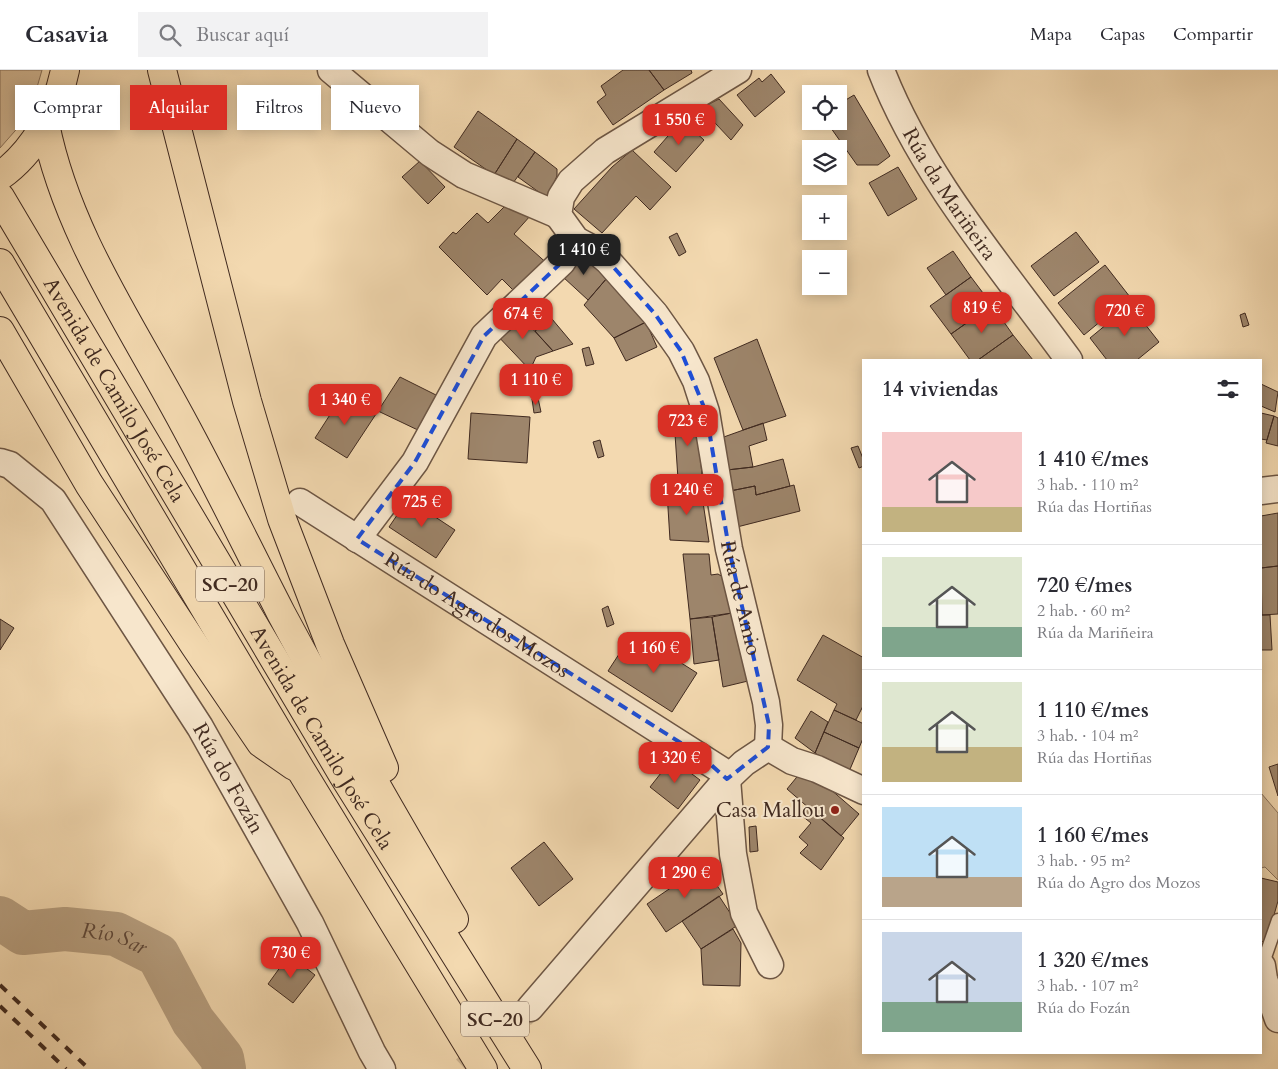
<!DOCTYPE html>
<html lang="es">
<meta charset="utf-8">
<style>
body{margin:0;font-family:Cardo,serif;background:#f2f2f3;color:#2b2b33;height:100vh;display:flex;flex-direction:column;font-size:19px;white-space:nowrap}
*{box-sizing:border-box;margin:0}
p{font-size:16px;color:#7c7c81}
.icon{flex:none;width:28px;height:28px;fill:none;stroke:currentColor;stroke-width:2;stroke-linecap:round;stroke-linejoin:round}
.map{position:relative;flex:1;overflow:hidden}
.sheet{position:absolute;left:862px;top:289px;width:400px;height:695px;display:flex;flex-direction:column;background:#fff;border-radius:0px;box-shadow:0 2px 12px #0003}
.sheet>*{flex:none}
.hud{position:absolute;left:15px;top:15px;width:475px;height:45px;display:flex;gap:10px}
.controls{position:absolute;left:802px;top:15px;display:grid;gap:10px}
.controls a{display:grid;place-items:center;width:45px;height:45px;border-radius:0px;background:#fff;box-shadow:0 2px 12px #0003;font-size:25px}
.price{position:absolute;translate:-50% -42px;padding:0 11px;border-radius:10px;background:#d93025;color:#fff;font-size:16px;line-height:32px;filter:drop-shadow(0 1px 2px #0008)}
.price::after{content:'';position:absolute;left:50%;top:30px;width:15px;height:11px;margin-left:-8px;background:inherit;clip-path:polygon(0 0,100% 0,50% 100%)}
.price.on{background:#222;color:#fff}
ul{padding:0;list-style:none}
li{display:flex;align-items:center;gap:15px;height:125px;padding:0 20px}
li+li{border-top:1px solid #e1e1e2}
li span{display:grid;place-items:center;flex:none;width:140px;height:100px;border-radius:0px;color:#555}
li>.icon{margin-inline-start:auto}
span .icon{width:60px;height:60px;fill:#fffc;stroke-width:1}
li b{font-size:21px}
h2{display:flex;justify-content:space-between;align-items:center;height:60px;padding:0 20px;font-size:21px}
.chip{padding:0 18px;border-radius:0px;background:#fff;box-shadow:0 2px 12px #0003;font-size:18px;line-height:45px}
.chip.on{background:#d93025;color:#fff}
header{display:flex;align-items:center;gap:30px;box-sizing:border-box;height:70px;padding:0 25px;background:#fff;border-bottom:1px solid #e1e1e2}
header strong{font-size:24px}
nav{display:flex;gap:28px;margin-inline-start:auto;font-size:18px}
.search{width:350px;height:45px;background:#f2f2f3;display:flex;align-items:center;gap:12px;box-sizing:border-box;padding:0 18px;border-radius:0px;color:#7c7c81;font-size:19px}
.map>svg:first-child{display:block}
</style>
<header>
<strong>Casavia</strong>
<div class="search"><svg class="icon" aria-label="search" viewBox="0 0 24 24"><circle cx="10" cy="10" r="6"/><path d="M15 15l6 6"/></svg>Buscar aquí</div>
<nav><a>Mapa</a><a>Capas</a><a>Compartir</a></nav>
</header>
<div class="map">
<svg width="1278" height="999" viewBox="0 0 1278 999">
<rect width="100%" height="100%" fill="#f3d9b0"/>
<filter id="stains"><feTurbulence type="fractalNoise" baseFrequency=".004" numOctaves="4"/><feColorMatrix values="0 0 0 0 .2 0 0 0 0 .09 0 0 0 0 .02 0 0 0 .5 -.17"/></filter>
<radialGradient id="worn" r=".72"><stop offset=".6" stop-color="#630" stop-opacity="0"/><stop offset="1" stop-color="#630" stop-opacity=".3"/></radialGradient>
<path fill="#d5bb98" stroke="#8a725c" d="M0,0H42L29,45L0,78Z
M1261,723L1278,743V810L1265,797L1261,798Z"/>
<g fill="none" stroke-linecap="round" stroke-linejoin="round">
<path stroke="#b69e7f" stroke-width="44" id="s1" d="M0,848L23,863L65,859L116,864L158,885L193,951L222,988L224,999"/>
</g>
<path fill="#9d856b" stroke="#402a20" d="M623,0H649L664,20L613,55L597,32L606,25L601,16Z
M649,0H691L692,3L664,20Z
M771,4L785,22L755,47L737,25L759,8L762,12Z
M854,25L890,86L878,95H857L826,51H839V34Z
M719,29L743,55L731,70L701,38Z
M478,41L517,69L494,105L454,77Z
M682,50L704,70L676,102L654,82Z
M517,69L535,82L511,116L494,105Z
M632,80L671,117L650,140L636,126L602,163L574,139L612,97Z
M535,82L557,99V106L547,128L518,107Z
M420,91L445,117L428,134L402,107Z
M898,97L917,129L888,146L869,113Z
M514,127L531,145L514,164L550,196L517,224L502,209L487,225L439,177L453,162L456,164L477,143L488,153Z
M1076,162L1099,192L1054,226L1031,196Z
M677,163L686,182L679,186L669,167Z
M953,181L971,207L946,225L927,198Z
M573,183L584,186L607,208L588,230L563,207Z
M1105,195L1130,227L1084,265L1058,233Z
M971,207L992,235L951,264L930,236Z
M607,208L646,252L614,268L584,235Z
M992,235L1013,265L978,290H970L951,264Z
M1130,235L1159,272L1137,290H1107L1090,268Z
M518,243L553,281L536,287L530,300L494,262Z
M1245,243L1249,255L1243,257L1240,245Z
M552,249L573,274L553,281L535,261Z
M646,252L657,277L626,291L614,268Z
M1013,265L1033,290H978Z
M757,269L786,346L743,360L714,288Z
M589,277L594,294L586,296L582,279Z
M400,307L440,327L422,362L378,341Z
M1261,314L1278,322L1275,342L1261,336Z
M344,323L376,344L347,388L315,368Z
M538,328L541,342L534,343L532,329Z
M471,343L530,347L527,393L468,389Z
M1261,343L1274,346L1267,370L1261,369Z
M698,344L702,408L678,409L674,349Z
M1274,346L1278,348V376L1266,373Z
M763,353L767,370L749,376L753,397L727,400L721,368Z
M600,370L604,386L598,388L593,372Z
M858,376L864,391V396L859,398L851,378Z
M783,389L790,416L756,425L755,416L730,421L727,400L753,397Z
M794,415L800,441L737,457L730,421L755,416L756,425Z
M701,419L709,472L670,470L667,422Z
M408,429L455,460L436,488L389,457Z
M1278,443V496L1261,498V446Z
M683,484H709L711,505L718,504L723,507L732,543L690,549Z
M1278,496V544L1262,545L1261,498Z
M608,536L614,554L607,557L602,539Z
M732,543L748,611L723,617L712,547Z
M1261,545H1270L1272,580H1261Z
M712,547L719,590L694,594L690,549Z
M0,549L14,558L0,580Z
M823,565L864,588V634L856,650L834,640L837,634L797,610Z
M634,574L653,575L697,603L672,642L608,601L621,581Z
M834,640L864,654V666L859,678L824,662Z
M811,641L828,652L815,683L795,668Z
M824,662L859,678L848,704L815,683Z
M672,689L700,710L678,739L650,717Z
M1278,694V726L1269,697Z
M801,702L829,718L859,744L841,766L787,719Z
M808,737L844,768L821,800L800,783L808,775L799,767L811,753L801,745Z
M756,756L758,781L750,782L749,757Z
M544,772L573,809L539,836L511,798Z
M703,796L723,824L666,862L647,834Z
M1261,808L1278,812V831L1266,873L1261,871Z
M719,826L738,855L701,879L682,851Z
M733,859L741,873L740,916L703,915L701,879Z
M289,885L315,905L293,933L268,914Z"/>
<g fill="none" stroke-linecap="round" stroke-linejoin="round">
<path stroke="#cfb693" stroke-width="26" stroke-dasharray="26 13" stroke-linecap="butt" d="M465,999L530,938"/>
<defs>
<path id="lane" d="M1262,896L1278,850"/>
<g id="street">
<path d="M331,0L430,83L464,105L558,145"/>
<path id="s2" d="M738,0L605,81L571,111L561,127L558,145L576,170L595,180L608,191L655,244L681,281L696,311L706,342L729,479L766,632L769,655L768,677"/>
<path id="s3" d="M881,0C922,106 1002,198 1069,290"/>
<path id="s4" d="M0,392L10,395L53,430L200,657L310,853L372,982L382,999"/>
<path d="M1261,421L1278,419"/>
<path id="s5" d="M300,432L721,700L727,709L733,784L744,843L770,895"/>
<path d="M357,469L415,392L484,266L562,192L576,170"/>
<path d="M768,677L792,691L817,699L864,721"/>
<path d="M1262,896L1264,909L1278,949"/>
<path d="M530,938L727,709L744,693L768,677"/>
</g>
<g id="highway">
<path d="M162,0L247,331L282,449L330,574L384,698"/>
<path d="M45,54C66,159 126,247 176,339C213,406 246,475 281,543C336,646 394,748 454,849"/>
<path d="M0,106C34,82 57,40 65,0"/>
<path id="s6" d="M0,127L343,705L527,999"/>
<path d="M0,193L302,702L483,999"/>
<path d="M0,261L89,414L195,576L261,673L294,696"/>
</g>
</defs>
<use href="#lane" stroke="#6d5644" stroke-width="15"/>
<use href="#street" stroke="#6d5644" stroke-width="29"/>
<use href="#highway" stroke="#402a20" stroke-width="30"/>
<use href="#lane" stroke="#f7e6cc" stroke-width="12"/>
<use href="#street" stroke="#f7e6cc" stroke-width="26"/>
<use href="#highway" stroke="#f3d9b0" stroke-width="28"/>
<path stroke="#402a20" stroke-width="4" stroke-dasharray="9 9" stroke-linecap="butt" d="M0,915L89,999
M0,936L66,999"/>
</g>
<path fill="none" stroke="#1d4ed8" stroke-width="4" stroke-dasharray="10 6" stroke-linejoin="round" d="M576,170L608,191L655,244L681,281L706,342L729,479L769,655L768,677L727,709L700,685L357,469L415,392L484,266L562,192Z"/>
<circle fill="#8f2418" stroke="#f7e6cc" stroke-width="2" cx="835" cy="740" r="5"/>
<g text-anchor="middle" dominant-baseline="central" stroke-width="4" stroke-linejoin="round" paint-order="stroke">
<g fill="#f7e6cc" stroke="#776254" stroke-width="1">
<rect x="196" y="496.5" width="68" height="35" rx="4"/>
<rect x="461" y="931.5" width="68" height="35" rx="4"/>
</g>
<g font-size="20" font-weight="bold" fill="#402a20">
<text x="230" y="514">SC-20</text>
<text x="495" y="949">SC-20</text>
</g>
<g font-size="21" fill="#402a20" stroke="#f7e6cc">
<text stroke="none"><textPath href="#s3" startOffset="142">Rúa da Mariñeira</textPath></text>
<text stroke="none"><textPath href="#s6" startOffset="224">Avenida de Camilo José Cela</textPath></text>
<text stroke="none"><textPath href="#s2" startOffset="679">Rúa de Amio</textPath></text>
<text stroke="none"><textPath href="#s5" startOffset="210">Rúa do Agro dos Mozos</textPath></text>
<text stroke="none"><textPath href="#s6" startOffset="629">Avenida de Camilo José Cela</textPath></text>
<text stroke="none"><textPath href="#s4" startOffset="395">Rúa do Fozán</textPath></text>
</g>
<g font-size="21" fill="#402a20" stroke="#f7e6cc" text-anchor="end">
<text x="825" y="740">Casa Mallou</text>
</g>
<g font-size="22" font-style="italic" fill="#5e4738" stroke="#f7e6cc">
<text stroke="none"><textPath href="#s1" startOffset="120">Río Sar</textPath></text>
</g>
</g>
<rect width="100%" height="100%" filter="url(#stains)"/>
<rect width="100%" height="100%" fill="url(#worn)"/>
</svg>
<div class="controls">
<a><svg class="icon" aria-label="locate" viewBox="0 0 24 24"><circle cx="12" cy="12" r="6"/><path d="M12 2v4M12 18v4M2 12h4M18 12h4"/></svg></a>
<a><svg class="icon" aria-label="layers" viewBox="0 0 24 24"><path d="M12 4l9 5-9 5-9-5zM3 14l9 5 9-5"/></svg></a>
<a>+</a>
<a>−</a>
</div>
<b class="price" style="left:679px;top:76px">1 550 €</b>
<b class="price on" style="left:584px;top:206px">1 410 €</b>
<b class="price" style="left:982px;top:264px">819 €</b>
<b class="price" style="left:1125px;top:267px">720 €</b>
<b class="price" style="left:523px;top:270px">674 €</b>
<b class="price" style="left:536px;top:336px">1 110 €</b>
<b class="price" style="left:345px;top:356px">1 340 €</b>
<b class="price" style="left:688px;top:377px">723 €</b>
<b class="price" style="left:687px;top:446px">1 240 €</b>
<b class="price" style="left:422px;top:458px">725 €</b>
<b class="price" style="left:654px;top:604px">1 160 €</b>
<b class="price" style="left:675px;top:714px">1 320 €</b>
<b class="price" style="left:685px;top:829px">1 290 €</b>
<b class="price" style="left:291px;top:909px">730 €</b>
<div class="hud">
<a class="chip">Comprar</a>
<a class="chip on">Alquilar</a>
<a class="chip">Filtros</a>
<a class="chip">Nuevo</a>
</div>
<section class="sheet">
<h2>14 viviendas<svg class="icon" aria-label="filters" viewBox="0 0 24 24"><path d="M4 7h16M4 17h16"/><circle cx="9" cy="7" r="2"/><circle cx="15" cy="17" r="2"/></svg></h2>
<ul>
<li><span style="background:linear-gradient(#f6c9c9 75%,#c2b280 0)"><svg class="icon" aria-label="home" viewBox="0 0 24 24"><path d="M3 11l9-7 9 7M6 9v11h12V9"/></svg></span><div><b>1 410 €/mes</b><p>3 hab. · 110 m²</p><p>Rúa das Hortiñas</p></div></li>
<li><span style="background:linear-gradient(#dfe7d0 70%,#7fa58c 0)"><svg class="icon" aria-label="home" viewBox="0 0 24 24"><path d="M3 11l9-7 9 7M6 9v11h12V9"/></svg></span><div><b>720 €/mes</b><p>2 hab. · 60 m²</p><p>Rúa da Mariñeira</p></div></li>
<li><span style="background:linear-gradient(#dfe7d0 65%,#c2b280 0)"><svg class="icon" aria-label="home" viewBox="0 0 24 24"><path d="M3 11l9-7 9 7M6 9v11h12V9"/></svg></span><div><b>1 110 €/mes</b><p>3 hab. · 104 m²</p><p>Rúa das Hortiñas</p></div></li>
<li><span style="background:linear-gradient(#bfe0f5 70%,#b9a48a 0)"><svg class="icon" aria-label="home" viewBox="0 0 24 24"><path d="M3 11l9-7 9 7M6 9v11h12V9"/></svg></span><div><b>1 160 €/mes</b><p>3 hab. · 95 m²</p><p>Rúa do Agro dos Mozos</p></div></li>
<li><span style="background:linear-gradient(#c9d6e8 70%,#7fa58c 0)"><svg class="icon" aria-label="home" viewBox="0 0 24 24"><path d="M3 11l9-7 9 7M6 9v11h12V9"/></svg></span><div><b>1 320 €/mes</b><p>3 hab. · 107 m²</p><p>Rúa do Fozán</p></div></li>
</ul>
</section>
</div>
